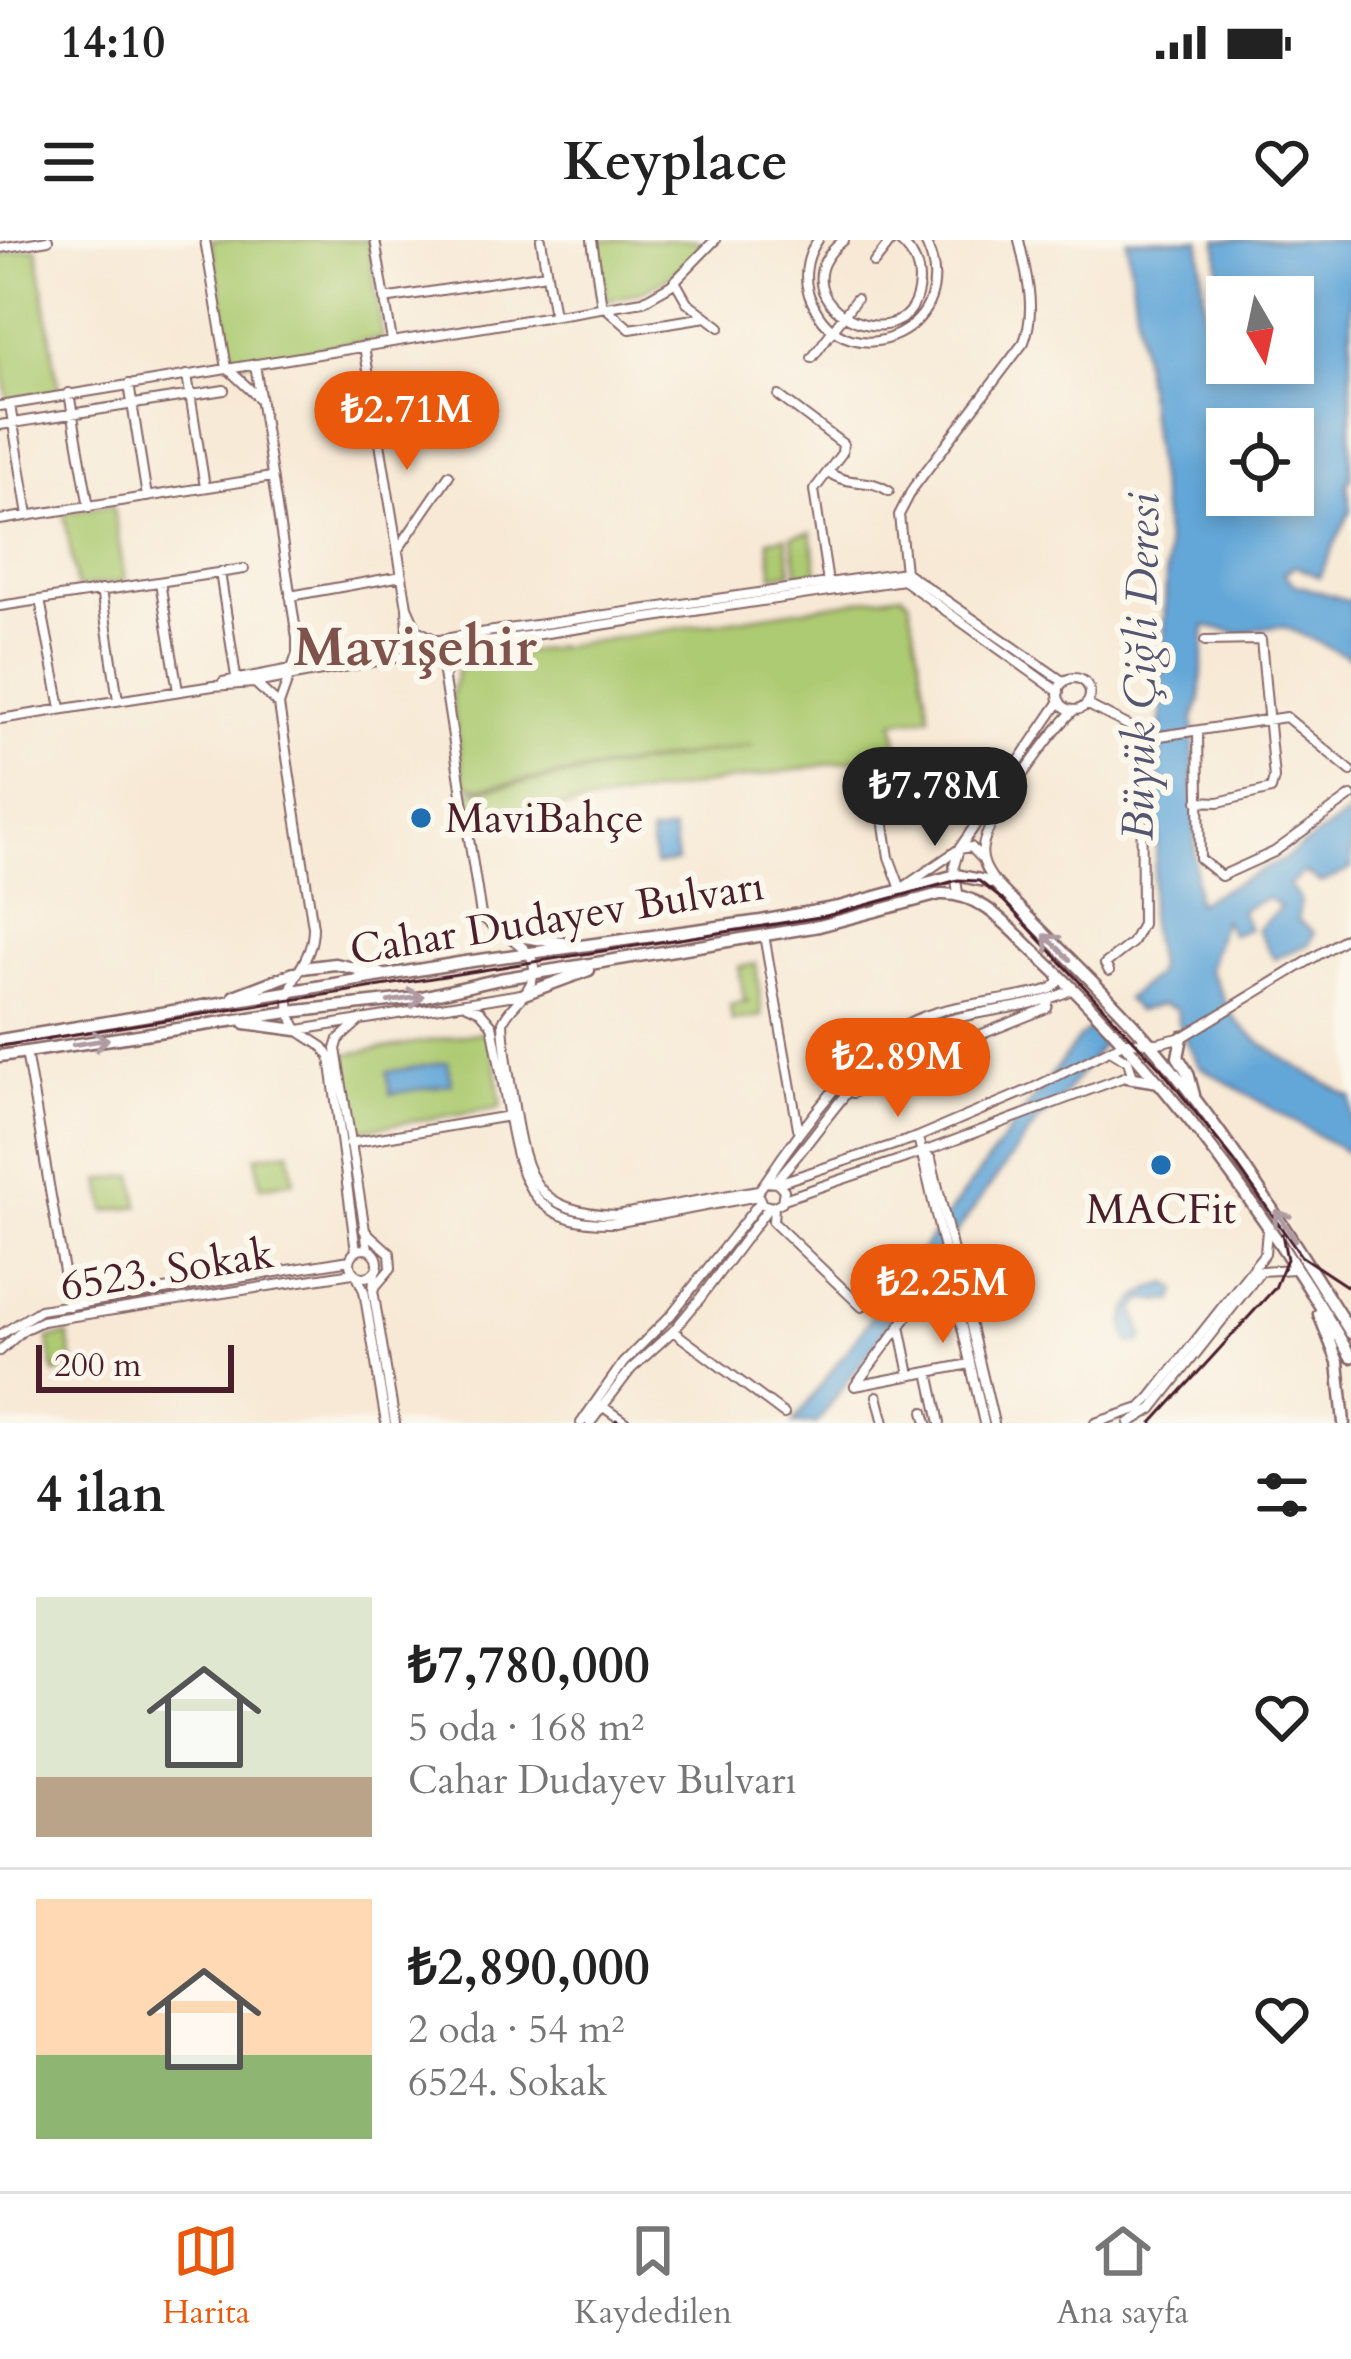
<!DOCTYPE html>
<html lang="tr">
<meta charset="utf-8">
<style>
body{margin:0;font-family:Cardo,serif;background:#f2f2f2;color:#222;height:100vh;display:flex;flex-direction:column;font-size:45px;white-space:nowrap}
*{box-sizing:border-box;margin:0}
p{font-size:39px;color:#767676}
.icon{flex:none;width:66px;height:66px;fill:none;stroke:currentColor;stroke-width:2;stroke-linecap:round;stroke-linejoin:round}
.map{position:relative;height:1183px;overflow:hidden}
.sheet{display:flex;flex-direction:column;background:#fff;flex:1}
.sheet>*{flex:none}
.needle{width:78px;rotate:171deg}
.fabs{position:absolute;left:1206px;top:36px;display:grid;gap:24px}
.fabs a{display:grid;place-items:center;width:108px;height:108px;border-radius:0px;background:#fff;box-shadow:0 6px 18px #0003;font-size:60px}
.scale{position:absolute;left:36px;bottom:30px;width:198px;box-sizing:border-box;padding-left:12px;border:6px solid #4a1f2b;border-top:0;font-size:33px;line-height:42px;white-space:nowrap;color:#4a1f2b;-webkit-text-stroke:9px #fbf7ec;paint-order:stroke}
.price{position:absolute;translate:-50% -102px;padding:0 27px;border-radius:42px;background:#ea580c;color:#fff;font-size:39px;line-height:78px;filter:drop-shadow(0 3px 6px #0008)}
.price::after{content:'';position:absolute;left:50%;top:72px;width:36px;height:27px;margin-left:-18px;background:inherit;clip-path:polygon(0 0,100% 0,50% 100%)}
.price.selected{background:#222;color:#fff}
ul{padding:0;list-style:none}
li{display:flex;align-items:center;gap:36px;height:300px;padding:0 36px}
li+li{border-top:3px solid #e0e0e0}
li span{display:grid;place-items:center;flex:none;width:336px;height:240px;border-radius:0px;color:#555}
li>.icon{margin-inline-start:auto}
span .icon{width:144px;height:144px;fill:#fffc;stroke-width:1}
li b{font-size:51px}
h2{display:flex;justify-content:space-between;align-items:center;height:144px;padding:0 36px;font-size:51px}
.status{display:flex;justify-content:space-between;align-items:center;height:84px;padding:0 60px;background:#fff;direction:ltr}
.status svg{height:33px;fill:currentColor}
header{display:flex;justify-content:space-between;align-items:center;height:156px;padding:0 36px;background:#fff;font-size:54px;font-weight:800}
.tab-bar{display:flex;justify-content:space-around;align-items:center;height:168px;border-top:3px solid #e0e0e0;background:#fff;font-size:33px;color:#767676}
.tab-bar a{display:grid;justify-items:center;gap:6px}
.tab-bar .selected{color:#ea580c}
.map>svg:first-child{display:block}
</style>
<div class="status"><b>14:10</b><svg viewBox="0 0 49 12"><path d="M0 12V9h3v3zM5 12V6h3v6zM10 12V3h3v9zM15 12V0h3v12zM26 1h20v11H26zM47 4h2v5h-2z"/></svg></div>
<header><svg class="icon" aria-label="menu" viewBox="0 0 24 24"><path d="M4 6h16M4 12h16M4 18h16"/></svg>Keyplace<svg class="icon" aria-label="heart" viewBox="0 0 24 24"><path d="M12 20l-8-8c-3-5 5-10 8-4 3-6 11-1 8 4z"/></svg></header>
<div class="map">
<svg width="1351" height="1183" viewBox="0 0 1351 1183">
<rect width="100%" height="100%" fill="#fbf7ec"/>
<filter id="ink" filterUnits="userSpaceOnUse"><feTurbulence type="fractalNoise" baseFrequency=".00833" numOctaves="2"/><feDisplacementMap in="SourceGraphic" scale="24" xChannelSelector="R" yChannelSelector="G"/><feConvolveMatrix kernelMatrix="1 2 1 2 8 2 1 2 1" color-interpolation-filters="sRGB"/></filter>
<filter id="wash" filterUnits="userSpaceOnUse"><feTurbulence type="fractalNoise" baseFrequency=".004" numOctaves="4" result="noise"/><feDisplacementMap in="SourceGraphic" scale="48" xChannelSelector="R" yChannelSelector="G"/><feGaussianBlur stdDeviation="2.7" result="paint"/><feColorMatrix in="noise" values="0 0 0 0 0 0 0 0 0 0 0 0 0 0 0 0 0 1.4 0 .05"/><feComposite in="paint" operator="in"/></filter>
<g filter="url(#wash)">
<rect width="100%" height="100%" fill="#f7e9d5"/>
<path fill="#adcb72" stroke="#7c754e" stroke-width="3" d="M211,0H368L383,98L233,123Z
M596,0H696L703,5C677,37 648,54 607,60Z
M37,8L59,152L8,161L0,111V14Z
M113,265L125,341L77,348L64,273Z
M811,293L817,332L798,335L792,296Z
M786,297L791,332L773,335L768,300Z
M901,354L909,360L930,476L894,481L899,513L473,582L468,552L753,505L478,548L465,544L451,456L458,429L473,420Z
M756,724L762,776L732,781L730,765L749,761L744,760L739,727Z
M490,791L502,867L353,891L341,815Z
M289,911L294,941L261,947L256,916Z
M134,935L139,966L106,971L101,940Z
M68,1095L74,1129L54,1133L48,1099Z"/>
<path fill="#63a7d8" stroke="#566382" stroke-width="3" fill-rule="evenodd" d="M1127,0H1200L1208,133C1218,89 1221,47 1217,0H1351V237L1347,245L1351,270L1319,337L1295,326L1284,333L1294,344L1351,361V418L1285,387L1258,388L1242,394L1205,386L1200,461L1193,479L1196,663L1283,620L1351,572V629L1321,643L1304,632L1289,646L1300,660L1298,680L1314,693L1309,704L1274,719L1257,689L1281,667L1267,658L1241,670L1249,689L1232,695L1223,680L1208,730C1223,749 1222,761 1234,778C1254,804 1321,841 1351,857V915L1199,826L1178,783L1177,770L1162,765L1137,771L1126,759L1154,736L1157,726L1149,677L1157,605L1167,309ZM1227,57H1293V123H1227ZM1227,189H1293V255H1227Z
M673,591L677,622L655,625L650,594Z
M1094,785H1099L1107,794L1105,801L1062,857L1037,882L817,1183H793L1079,798Z
M448,822L451,844L390,854L387,832Z
M1169,1043L1177,1049L1174,1061L1143,1060L1135,1070L1144,1097L1140,1103H1130C1113,1073 1140,1049 1169,1043Z"/>
</g>
<g filter="url(#ink)">
<g fill="none" stroke-linecap="round" stroke-linejoin="round">
<defs>
<path id="minor" d="M205,0L227,128L259,158
M375,0L392,101
M541,0L554,75
M592,0L602,67
M818,0C805,18 802,42 812,62C848,144 970,86 924,0
M844,0C764,62 915,134 919,41C919,24 912,11 898,0
M0,8L48,0
M874,23L892,0
M675,41L687,62L720,87
M384,59L546,34
M606,68L630,89L706,77
M364,106L407,367L408,397L414,411
M812,118L856,59
M255,124L297,398V414L279,465L313,687C313,733 272,740 297,790
M187,135L205,247
M129,144L147,257
M69,153L89,267
M779,156L843,204L842,213L814,250L828,343
M10,165L28,275
M0,166L643,61L671,45L715,0
M0,185L224,150
M828,232C851,248 867,236 889,251
M0,280L272,237
M399,308L449,235
M220,332L236,437
M904,335L905,332L1064,442
M160,342L178,451
M101,350L118,460
M290,356L402,336
M40,360L61,468
M0,366L244,329
M408,369L417,390L436,400
M439,408L481,675C497,697 554,708 527,750C520,762 508,769 503,782C504,810 510,839 514,867C526,939 534,972 617,975L758,950
M444,436L461,408
M1058 454a16 16 0 1 1 32 0a16 16 0 1 1-32 0Z
M223,442L466,395L905,332L899,275L913,248L1024,102C1037,69 1026,33 1019,0
M256,444L279,465
M1086,464L1141,492L1160,496L1286,477L1351,531
M0,479L213,446L254,443L467,405L903,340L1059,452
M1198,493L1200,619L1221,636L1274,612L1351,556
M874,522L889,617L901,649L959,609L971,607L983,620
M1198,561L1219,562L1271,549L1274,538L1261,400L1205,401
M995,642C987,631 980,620 983,606C987,578 1053,491 1074,470
M958,653L954,626L959,609L1060,461
M764,695L798,888
M1109,731L1105,724L1132,703L1142,684L1141,492
M465,764L480,771L492,785C498,816 504,847 509,878C521,946 534,985 615,983L758,956
M358,782L339,799L336,809L368,1009
M297,790L323,807L330,817L356,1011
M299,790L521,754
M26,812L70,1066
M853,853L925,817L1047,768L1049,760
M918,897L984,1183
M350,903L509,876
M924,913L931,919L994,1183
M776,940C827,887 863,809 936,784C980,768 1030,771 1073,749
M765,942C797,894 863,803 915,780C957,761 1007,763 1051,749L1058,743V735
M778,943L784,950L782,962L772,967L762,964L757,953L765,942L778,943L918,897L1031,849L1125,802L1158,803L1183,797L1351,695
M784,959L923,912L1132,834L1128,821L1112,811
M774,967L773,982L862,1067
M364,990L390,1013L391,1028L375,1047
M350 1023a14 14 0 1 1 28 0a14 14 0 1 1-28 0Z
M946,1025L855,1146L970,1124
M375,1033L373,1050L395,1183
M357,1036L364,1051L386,1183
M900,1086L910,1135
M673,1091L784,1174
M0,1095L40,1070L350,1020
M0,1111L23,1090L42,1081L353,1033
M929,1132L940,1183
M877,1156L884,1183
M602,1166L626,1183
M924,1172L927,1183
M581,1183L623,1123L670,1076L760,962
M590,1183L631,1129L673,1091L698,1061L769,967
M1095,1183L1140,1168L1151,1157L1265,1013L1267,990
M1129,1183L1152,1169L1261,1031L1295,1029"/>
<path id="major" d="M512,695L569,704
M302,728L335,724L381,734
M524,754L589,730
M234,756L294,733
M245,783L297,790
M1182,797L1178,817L1188,833L1194,855
M0,800L465,722L761,681L839,667L956,635L995,643C1045,697 1100,745 1148,801C1226,891 1287,992 1351,1093
M0,816L289,772L417,758L500,739L819,686L940,654C982,652 1008,687 1037,714C1162,831 1264,969 1351,1117
M1127,837L1159,842
M1319,1074L1338,1122L1344,1183"/>
</defs>
<use href="#minor" stroke="#876666" stroke-width="12"/>
<use href="#major" stroke="#876666" stroke-width="15"/>
<use href="#minor" stroke="#fff" stroke-width="8"/>
<use href="#major" stroke="#fff" stroke-width="10"/>
<path stroke="#4a1f2b" stroke-width="3" d="M0,806L826,676L958,640L979,641L1004,661L1161,829L1235,922L1301,1016L1351,1049
M616,1180L621,1183
M1152,1183L1275,1048L1287,1019L1282,994"/>
</g>
<defs><path id="oneway-shaft" d="M-6 0H5M1.5-3L5.5 0L1.5 3" fill="none" stroke-width="1.6" stroke-linecap="round" stroke-linejoin="round" transform="scale(3)"/></defs>
<g stroke="#ae9aa0">
<use href="#oneway-shaft" transform="translate(1057 707) rotate(-136)"/>
<use href="#oneway-shaft" transform="translate(406 759) rotate(-8)"/>
<use href="#oneway-shaft" transform="translate(91 802) rotate(-9)"/>
<use href="#oneway-shaft" transform="translate(1285 985) rotate(-123)"/>
</g>
</g>
<g fill="#1f6fb2" stroke="#fbf7ec" stroke-width="4.5">
<circle cx="421" cy="578" r="12"/>
<circle cx="1161" cy="925" r="12"/>
</g>
<g text-anchor="middle" dominant-baseline="central" stroke-width="12" stroke-linejoin="round" paint-order="stroke">
<g font-size="42" fill="#4a1f2b" stroke="#fbf7ec" text-anchor="start">
<text x="445" y="578">MaviBahçe</text>
<text x="1161" y="969" text-anchor="middle">MACFit</text>
</g>
<g font-size="42" fill="#4a1f2b" stroke="#fbf7ec">
<text transform="translate(557 678) rotate(-9)">Cahar Dudayev Bulvarı</text>
<text transform="translate(167 1030) rotate(-9)">6523. Sokak</text>
</g>
<g font-size="45" font-style="italic" fill="#545570" stroke="#fbf7ec">
<text transform="translate(1141 427) rotate(-89)">Büyük Çiğli Deresi</text>
</g>
<g font-size="54" font-weight="bold" fill="#80524c" stroke="#fbf7ec">
<text x="415" y="408">Mavişehir</text>
</g>
</g>
</svg>
<div class="fabs">
<a><svg class="needle" viewBox="-14 -14 28 28"><path d="M0-13l5 13h-10z" fill="#e53935"/><path d="M0 13l5-13h-10z" fill="#767676"/></svg></a>
<a><svg class="icon" aria-label="locate" viewBox="0 0 24 24"><circle cx="12" cy="12" r="6"/><path d="M12 2v4M12 18v4M2 12h4M18 12h4"/></svg></a>
</div>
<div class="scale">200 m</div>
<b class="price" style="left:407px;top:233px">₺2.71M</b>
<b class="price selected" style="left:935px;top:609px">₺7.78M</b>
<b class="price" style="left:898px;top:880px">₺2.89M</b>
<b class="price" style="left:943px;top:1106px">₺2.25M</b>
</div>
<section class="sheet">
<h2>4 ilan<svg class="icon" aria-label="filters" viewBox="0 0 24 24"><path d="M4 7h16M4 17h16"/><circle cx="9" cy="7" r="2"/><circle cx="15" cy="17" r="2"/></svg></h2>
<ul>
<li><span style="background:linear-gradient(#dfe7d0 75%,#b9a48a 0)"><svg class="icon" aria-label="home" viewBox="0 0 24 24"><path d="M3 11l9-7 9 7M6 9v11h12V9"/></svg></span><div><b>₺7,780,000</b><p>5 oda · 168 m²</p><p>Cahar Dudayev Bulvarı</p></div><svg class="icon" aria-label="heart" viewBox="0 0 24 24"><path d="M12 20l-8-8c-3-5 5-10 8-4 3-6 11-1 8 4z"/></svg></li>
<li><span style="background:linear-gradient(#ffd9b3 65%,#8fb573 0)"><svg class="icon" aria-label="home" viewBox="0 0 24 24"><path d="M3 11l9-7 9 7M6 9v11h12V9"/></svg></span><div><b>₺2,890,000</b><p>2 oda · 54 m²</p><p>6524. Sokak</p></div><svg class="icon" aria-label="heart" viewBox="0 0 24 24"><path d="M12 20l-8-8c-3-5 5-10 8-4 3-6 11-1 8 4z"/></svg></li>
</ul>
</section>
<nav class="tab-bar">
<a class="selected"><svg class="icon" aria-label="map" viewBox="0 0 24 24"><path d="M3 6l6-2 6 2 6-2v14l-6 2-6-2-6 2zM9 4v14M15 6v14"/></svg>Harita</a>
<a><svg class="icon" aria-label="saved" viewBox="0 0 24 24"><path d="M7 4h10v16l-5-4-5 4z"/></svg>Kaydedilen</a>
<a><svg class="icon" aria-label="home" viewBox="0 0 24 24"><path d="M3 11l9-7 9 7M6 9v11h12V9"/></svg>Ana sayfa</a>
</nav>
